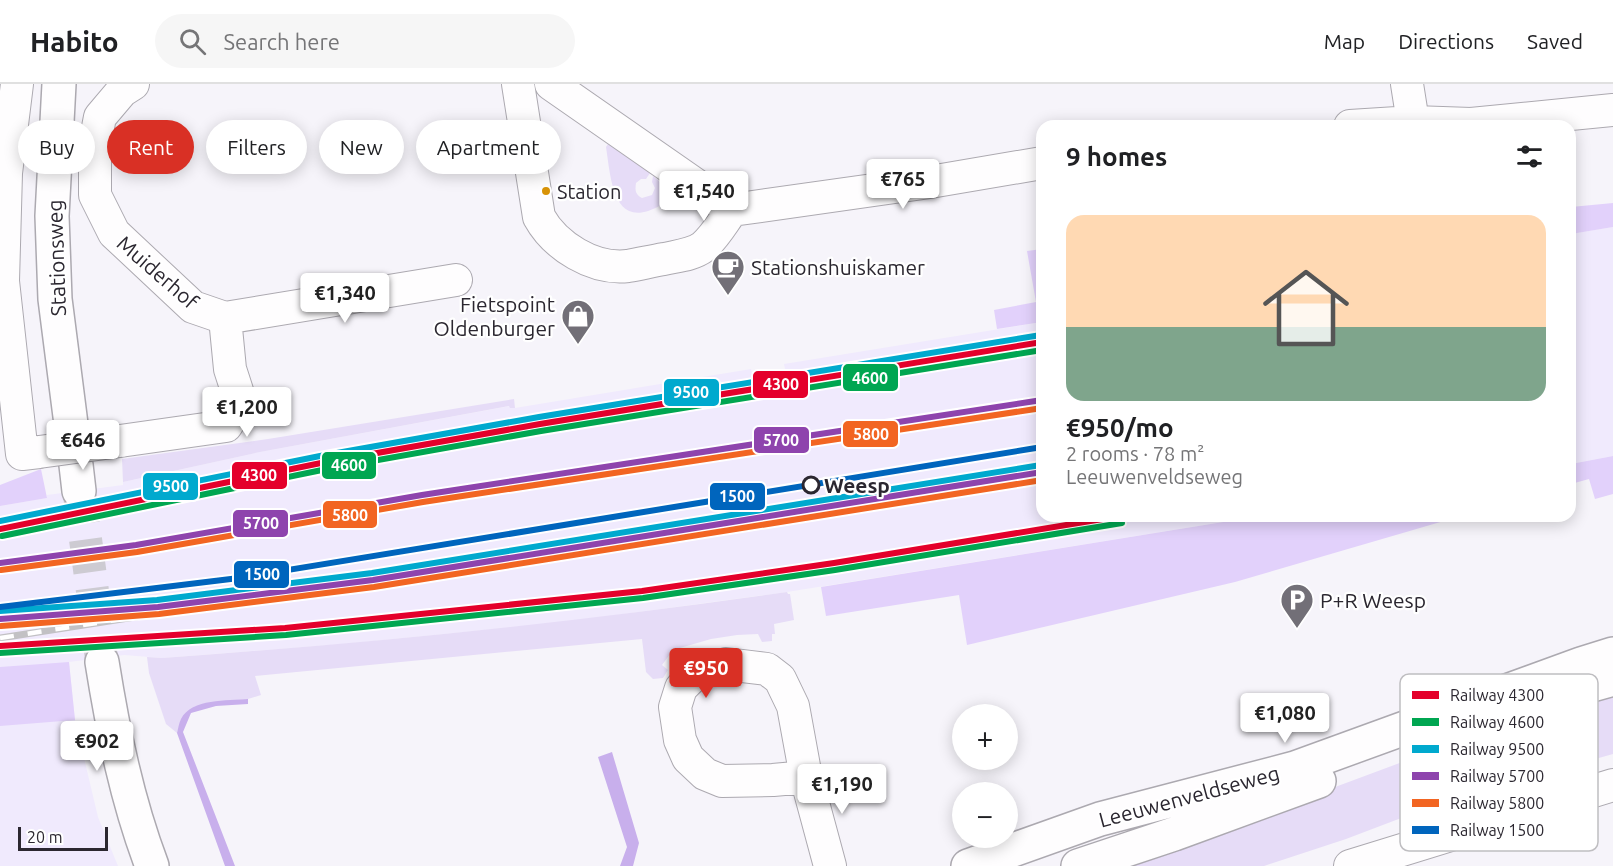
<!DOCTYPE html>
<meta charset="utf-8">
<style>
body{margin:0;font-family:Ubuntu,sans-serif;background:#f6f6f6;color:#202124;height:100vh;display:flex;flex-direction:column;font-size:22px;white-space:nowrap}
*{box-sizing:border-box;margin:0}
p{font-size:20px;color:#757577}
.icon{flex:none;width:33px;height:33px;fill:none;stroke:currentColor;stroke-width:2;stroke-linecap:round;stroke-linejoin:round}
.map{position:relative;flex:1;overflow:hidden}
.details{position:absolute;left:1036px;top:36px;width:540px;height:402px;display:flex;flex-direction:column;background:#fff;border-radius:18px;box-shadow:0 3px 15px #0003}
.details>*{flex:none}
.hud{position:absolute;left:18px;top:36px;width:570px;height:54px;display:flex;gap:12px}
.fabs{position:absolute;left:952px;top:620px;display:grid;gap:12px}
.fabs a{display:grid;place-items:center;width:66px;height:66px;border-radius:50%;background:#fff;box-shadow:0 3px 15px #0003;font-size:30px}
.scale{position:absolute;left:18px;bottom:15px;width:90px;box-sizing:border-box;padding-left:6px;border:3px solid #2b2730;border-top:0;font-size:16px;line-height:21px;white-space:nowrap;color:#2b2730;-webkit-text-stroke:4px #fff;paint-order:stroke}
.price{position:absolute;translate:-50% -51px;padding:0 14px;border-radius:6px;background:#fff;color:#222;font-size:20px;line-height:39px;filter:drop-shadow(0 2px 3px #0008)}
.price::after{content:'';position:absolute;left:50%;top:36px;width:18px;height:14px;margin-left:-9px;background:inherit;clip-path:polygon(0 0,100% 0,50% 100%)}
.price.selected{background:#d93025;color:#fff}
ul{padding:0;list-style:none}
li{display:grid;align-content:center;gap:12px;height:318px;padding:0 30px}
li+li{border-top:2px solid #e0e0e0}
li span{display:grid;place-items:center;height:186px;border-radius:18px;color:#555}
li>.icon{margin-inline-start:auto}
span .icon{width:108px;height:108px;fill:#fffc;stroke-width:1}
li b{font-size:26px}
h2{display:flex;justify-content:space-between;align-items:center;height:72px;padding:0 30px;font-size:26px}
.pill{padding:0 21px;border-radius:27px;background:#fff;box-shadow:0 3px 15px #0003;font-size:21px;line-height:54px}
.pill.selected{background:#d93025;color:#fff}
header{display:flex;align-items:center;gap:36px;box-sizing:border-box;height:84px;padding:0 30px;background:#fff;border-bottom:2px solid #e0e0e0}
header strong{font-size:28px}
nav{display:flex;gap:33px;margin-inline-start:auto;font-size:21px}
.search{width:420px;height:54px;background:#f6f6f6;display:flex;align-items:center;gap:15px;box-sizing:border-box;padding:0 21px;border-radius:33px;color:#757577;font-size:22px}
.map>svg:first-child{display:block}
</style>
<header>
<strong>Habito</strong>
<div class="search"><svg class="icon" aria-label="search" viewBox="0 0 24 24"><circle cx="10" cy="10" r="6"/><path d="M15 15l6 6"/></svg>Search here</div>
<nav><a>Map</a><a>Directions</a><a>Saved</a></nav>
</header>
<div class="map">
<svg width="1613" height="782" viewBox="0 0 1613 782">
<rect width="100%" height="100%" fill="#f6f4fa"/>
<path fill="#f0eafd" d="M1613,143V372L1571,380L1570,150Z
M1042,238V432H1260L787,508L565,538L343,560L162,574L124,571L69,578L75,636L98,733L118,782H0V422L47,414V411L123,401V398L260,368L510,322L511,324H515L751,285L753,295L786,290L784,280Z"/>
<path fill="#e6dcf7" d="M608,60L650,89L646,95H641L636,99C635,106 635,110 642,114L652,111L655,104L652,98L653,92C665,100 664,108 661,121C613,149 611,95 606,63Z
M514,315L515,324H510L509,322L260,368L123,398L122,375L268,355Z
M787,508L788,510H790L794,536L774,540L775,550H772V557L762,558L758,550L737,551L711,555L673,566L662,581L668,586L663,594L653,595L646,588L642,555L255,592L261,611L248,615L214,618L194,623L181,636L177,649L166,640L149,589L147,573L162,574C372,559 579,538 787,508Z
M1613,605V670L1446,717L1346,755L1264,782H1123L1499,642Z"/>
<path fill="#e2d1fb" d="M1613,119V143L1571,150V123Z
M1042,165V238L997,245L994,226L1036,218L1027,167Z
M1613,372V410L1595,415L1589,395L1571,400V380Z
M41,385L47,414L0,422V401Z
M1260,432H1461L1235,498L967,561L959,511L826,532L821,503Z
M69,578L75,636L0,642V583Z"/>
<path fill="#c8afec" d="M248,615V620L216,622L191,629L183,648L235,782H225L177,649C178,645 179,639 181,635C192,614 227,617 248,615Z
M612,668L639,759L633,782H620L627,763L598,673Z"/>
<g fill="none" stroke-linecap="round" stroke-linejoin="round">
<path stroke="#cdcbd2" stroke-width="33" stroke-dasharray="33 16" stroke-linecap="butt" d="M79,407L102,578"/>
<defs>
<path id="street" d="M17,0L6,89L3,197L22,370L39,368
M133,0L122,7L100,33L95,59V111L114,149L193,223L225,234L456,196
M518,0L539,133C555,162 593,186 628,182C640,180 652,177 664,175C677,172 692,171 703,163C715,153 723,138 732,126
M551,0L732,126L930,98L1042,79
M1407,0L1413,38
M1350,42L1413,38L1471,40L1613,26
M120,357L226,342L241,319L230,285L225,234
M806,693L773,696L722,697L705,690L688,674L680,656L675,623L681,604L694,591L726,580L767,585L780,595L793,622L806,693L830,782
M1350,782L1613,701"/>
<path id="secondary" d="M59,0L52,132L55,215L72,348
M76,381L79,407
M102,578C113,647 127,716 152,782
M1539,616L1613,595
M968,782L1100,735L1295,684L1581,580L1613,570
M1078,782L1174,750L1319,697"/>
</defs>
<use href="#street" stroke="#aca9b0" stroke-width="34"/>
<use href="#secondary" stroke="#aca9b0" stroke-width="36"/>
<use href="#street" stroke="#fefdfe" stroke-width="32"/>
<use href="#secondary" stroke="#fefdfe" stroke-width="33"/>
<defs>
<path id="rail" d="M0,554L373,496"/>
</defs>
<use href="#rail" stroke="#c2c1c4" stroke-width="7"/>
<use href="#rail" stroke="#fff" stroke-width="4.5" stroke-dasharray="14" stroke-linecap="butt"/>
<defs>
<path id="street-bridge" d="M39,368L120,357"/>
</defs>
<use href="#street-bridge" stroke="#aca9b0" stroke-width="34" stroke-linecap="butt"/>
<use href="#street-bridge" stroke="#fefdfe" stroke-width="32"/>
<defs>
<path id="rail-1" d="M0,445L321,379L540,340L1042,258
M0,562L285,544L642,507L834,479L1121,432"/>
<path id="rail-2" d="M2,452L322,386L541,347L1042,266
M0,569L286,551L643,514L835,486L1122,439"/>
<path id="rail-3" d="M0,437L320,372L539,333L1041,251
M0,527L157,516L372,489L1041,381"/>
<path id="rail-4" d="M0,479L136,461L422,411L1042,316
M0,535L158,523L373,496L1042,388"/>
<path id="rail-5" d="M1,486L137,468L423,418L1042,324
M1,542L159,530L374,503L1042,396"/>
<path id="rail-6" d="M0,523L239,494L1042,363"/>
</defs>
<use href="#rail-1" stroke="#fff" stroke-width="10"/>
<use href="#rail-2" stroke="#fff" stroke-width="10"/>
<use href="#rail-3" stroke="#fff" stroke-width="10"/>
<use href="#rail-4" stroke="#fff" stroke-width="10"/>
<use href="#rail-5" stroke="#fff" stroke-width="10"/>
<use href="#rail-6" stroke="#fff" stroke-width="10"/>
<use href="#rail-1" stroke="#e4002b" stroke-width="6"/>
<use href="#rail-2" stroke="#00a651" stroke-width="6"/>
<use href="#rail-3" stroke="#00a9ce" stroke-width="6"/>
<use href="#rail-4" stroke="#8e44ad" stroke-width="6"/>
<use href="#rail-5" stroke="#f26522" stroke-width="6"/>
<use href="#rail-6" stroke="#0065bd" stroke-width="6"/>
</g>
<defs>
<symbol id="cafe-pin" viewBox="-11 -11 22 30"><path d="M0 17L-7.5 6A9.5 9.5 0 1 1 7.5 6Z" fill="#726f77" stroke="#fff"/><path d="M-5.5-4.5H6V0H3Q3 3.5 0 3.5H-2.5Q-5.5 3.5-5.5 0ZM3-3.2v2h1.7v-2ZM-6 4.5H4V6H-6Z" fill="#fff"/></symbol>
<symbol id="shop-pin" viewBox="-11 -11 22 30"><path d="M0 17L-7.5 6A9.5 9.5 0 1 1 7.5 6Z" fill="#726f77" stroke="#fff"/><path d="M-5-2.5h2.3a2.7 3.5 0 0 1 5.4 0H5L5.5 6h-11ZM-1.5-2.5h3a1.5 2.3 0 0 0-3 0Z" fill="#fff"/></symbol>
<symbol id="parking-pin" viewBox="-11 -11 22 30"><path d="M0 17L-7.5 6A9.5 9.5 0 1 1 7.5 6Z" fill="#726f77" stroke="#fff"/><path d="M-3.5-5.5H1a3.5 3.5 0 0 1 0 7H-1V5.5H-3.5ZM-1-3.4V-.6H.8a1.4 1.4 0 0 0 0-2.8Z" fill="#fff"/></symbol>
</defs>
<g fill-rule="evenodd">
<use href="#cafe-pin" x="709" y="164" width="38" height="52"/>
<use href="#shop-pin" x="559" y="213" width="38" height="52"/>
<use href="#parking-pin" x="1278" y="497" width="38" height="52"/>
</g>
<circle fill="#d89307" stroke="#fff" stroke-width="2" cx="546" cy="107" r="5"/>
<circle fill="#fff" stroke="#2b2730" stroke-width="3" cx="811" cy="401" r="8"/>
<g text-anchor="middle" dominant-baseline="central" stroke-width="4.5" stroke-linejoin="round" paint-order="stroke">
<g font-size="20" fill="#2b2730" stroke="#fff" text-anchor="start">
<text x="557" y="107">Station</text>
</g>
<g font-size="21" fill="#2b2730" stroke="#fff">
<text transform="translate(56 174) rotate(-92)">Stationsweg</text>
<text transform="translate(158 188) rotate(41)">Muiderhof</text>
<text transform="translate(1189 712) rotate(-15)">Leeuwenveldseweg</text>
</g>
<g font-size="21" fill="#2b2730" stroke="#fff" text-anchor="start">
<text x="751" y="183">Stationshuiskamer</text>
<text x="555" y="220" text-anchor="end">Fietspoint<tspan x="555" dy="24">Oldenburger</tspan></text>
<text x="1320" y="516">P+R Weesp</text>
</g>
<g font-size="21" font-weight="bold" fill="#2b2730" stroke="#fff" text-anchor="start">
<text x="824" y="401">Weesp</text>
</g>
</g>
<rect x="1400" y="590" width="198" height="177" rx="9" fill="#fff" stroke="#bfbec1" stroke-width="1.5"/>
<rect x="1412" y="607" width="27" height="8" fill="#e4002b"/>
<rect x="1412" y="634" width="27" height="8" fill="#00a651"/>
<rect x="1412" y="661" width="27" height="8" fill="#00a9ce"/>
<rect x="1412" y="688" width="27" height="8" fill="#8e44ad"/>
<rect x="1412" y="715" width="27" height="8" fill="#f26522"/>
<rect x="1412" y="742" width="27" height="8" fill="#0065bd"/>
<g font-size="16" fill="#2b2730">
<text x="1450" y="617">Railway 4300</text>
<text x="1450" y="644">Railway 4600</text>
<text x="1450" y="671">Railway 9500</text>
<text x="1450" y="698">Railway 5700</text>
<text x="1450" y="725">Railway 5800</text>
<text x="1450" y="752">Railway 1500</text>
</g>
<g stroke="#fff" stroke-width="2">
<rect x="842" y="279" width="57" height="29" rx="6" fill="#00a651"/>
<rect x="752" y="286" width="57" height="29" rx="6" fill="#e4002b"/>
<rect x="663" y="294" width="57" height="29" rx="6" fill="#00a9ce"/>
<rect x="842" y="336" width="57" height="28" rx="6" fill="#f26522"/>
<rect x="753" y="342" width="57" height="28" rx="6" fill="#8e44ad"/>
<rect x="321" y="367" width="56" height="29" rx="6" fill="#00a651"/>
<rect x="231" y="377" width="57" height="29" rx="6" fill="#e4002b"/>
<rect x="142" y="388" width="57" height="29" rx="6" fill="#00a9ce"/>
<rect x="709" y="398" width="57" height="29" rx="6" fill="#0065bd"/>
<rect x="322" y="416" width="56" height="29" rx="6" fill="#f26522"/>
<rect x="232" y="425" width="57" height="29" rx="6" fill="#8e44ad"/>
<rect x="233" y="476" width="57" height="29" rx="6" fill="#0065bd"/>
</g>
<g font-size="16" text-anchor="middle" font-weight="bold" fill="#fff">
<text x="870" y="300">4600</text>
<text x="781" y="306">4300</text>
<text x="691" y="314">9500</text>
<text x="871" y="356">5800</text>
<text x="781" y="362">5700</text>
<text x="349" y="387">4600</text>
<text x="259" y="397">4300</text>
<text x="171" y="408">9500</text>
<text x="737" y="418">1500</text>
<text x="350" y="437">5800</text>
<text x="261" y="445">5700</text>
<text x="262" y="496">1500</text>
</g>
</svg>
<div class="fabs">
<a>+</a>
<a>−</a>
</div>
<div class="scale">20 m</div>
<b class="price" style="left:903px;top:126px">€765</b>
<b class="price" style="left:704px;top:138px">€1,540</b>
<b class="price" style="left:345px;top:240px">€1,340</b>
<b class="price" style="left:247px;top:354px">€1,200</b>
<b class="price" style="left:83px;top:387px">€646</b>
<b class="price selected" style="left:706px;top:615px">€950</b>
<b class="price" style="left:1285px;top:660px">€1,080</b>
<b class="price" style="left:97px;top:688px">€902</b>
<b class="price" style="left:842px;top:731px">€1,190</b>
<div class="hud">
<a class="pill">Buy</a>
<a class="pill selected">Rent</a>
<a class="pill">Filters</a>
<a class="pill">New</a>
<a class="pill">Apartment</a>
</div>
<section class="details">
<h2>9 homes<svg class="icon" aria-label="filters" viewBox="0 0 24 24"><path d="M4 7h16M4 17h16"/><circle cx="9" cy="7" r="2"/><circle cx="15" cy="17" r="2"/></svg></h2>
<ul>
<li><span style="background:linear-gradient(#ffd9b3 60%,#7fa58c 0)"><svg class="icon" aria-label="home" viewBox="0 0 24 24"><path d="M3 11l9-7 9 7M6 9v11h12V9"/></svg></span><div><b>€950/mo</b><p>2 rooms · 78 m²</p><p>Leeuwenveldseweg</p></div></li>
</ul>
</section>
</div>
